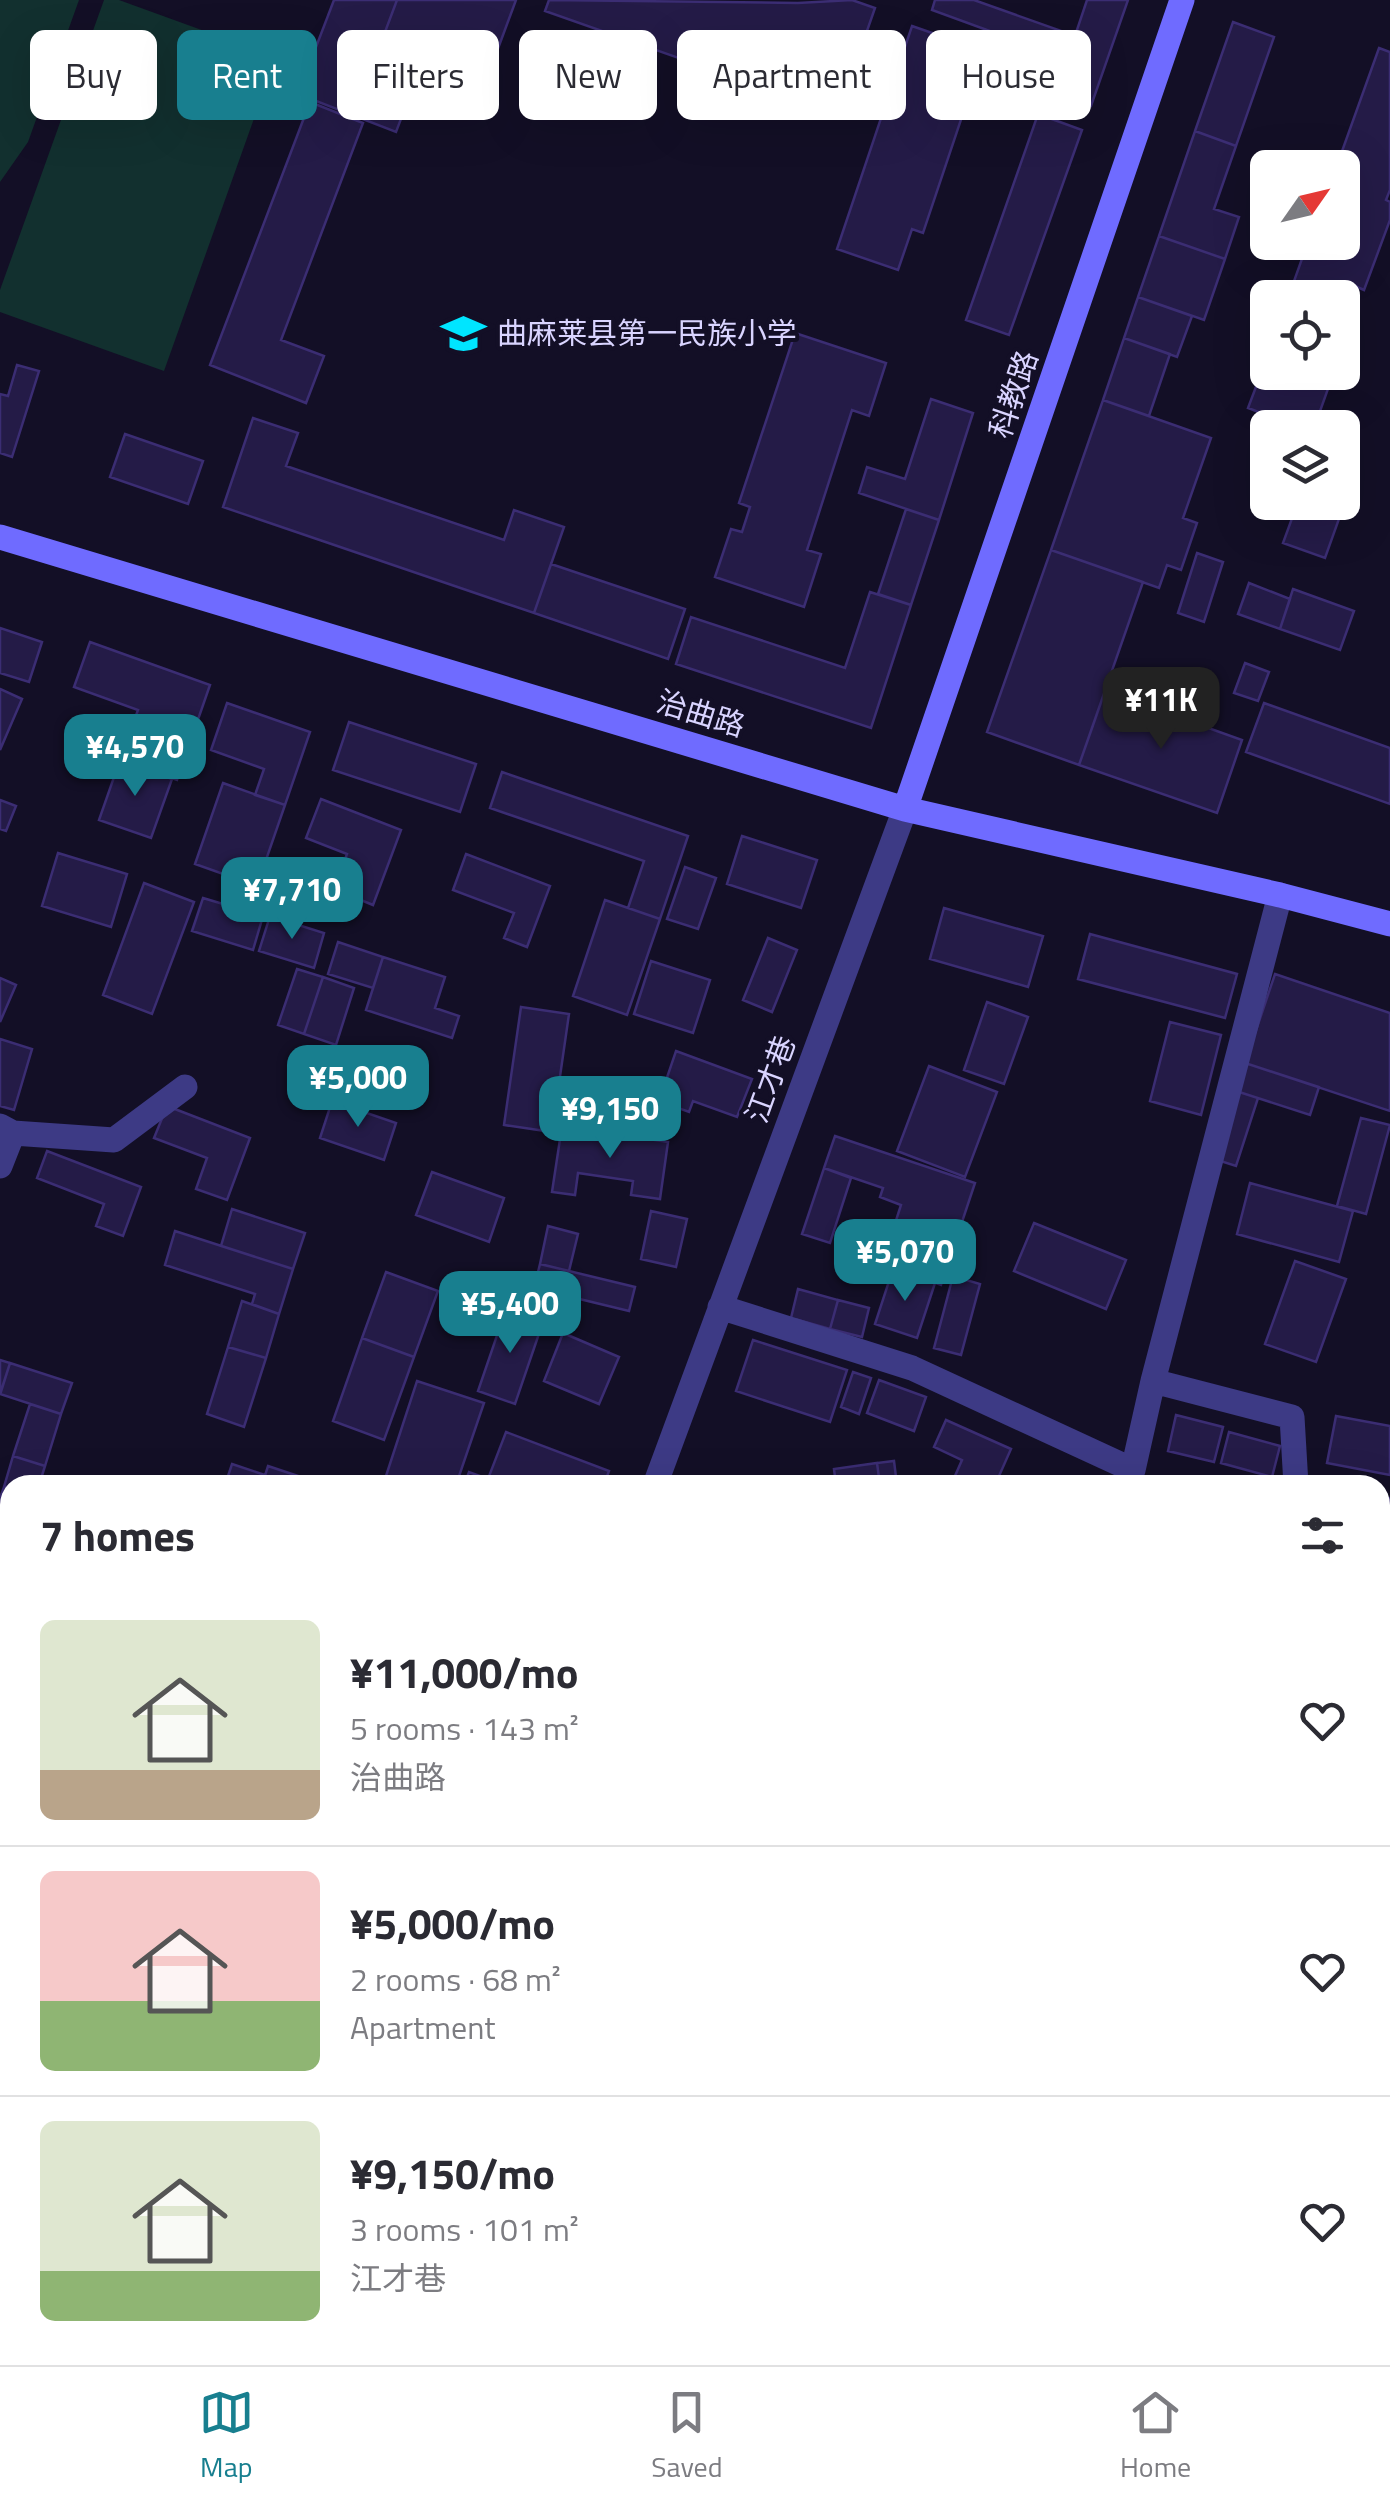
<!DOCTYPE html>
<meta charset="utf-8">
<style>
body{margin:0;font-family:"Titillium Web","Noto Sans SC",sans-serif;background:#f2f2f3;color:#2b2b33;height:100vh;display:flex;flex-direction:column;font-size:38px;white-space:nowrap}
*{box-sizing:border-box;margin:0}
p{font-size:32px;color:#7c7c81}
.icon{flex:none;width:55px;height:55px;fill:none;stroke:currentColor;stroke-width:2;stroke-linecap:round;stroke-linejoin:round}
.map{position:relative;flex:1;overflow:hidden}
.sheet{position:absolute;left:0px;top:1475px;width:1390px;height:890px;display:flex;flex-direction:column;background:#fff;border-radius:30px 30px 0 0;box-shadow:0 10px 40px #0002}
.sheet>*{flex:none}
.banner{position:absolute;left:30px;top:30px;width:1330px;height:90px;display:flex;gap:20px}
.needle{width:65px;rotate:56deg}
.controls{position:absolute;left:1250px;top:150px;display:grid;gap:20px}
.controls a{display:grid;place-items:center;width:110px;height:110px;border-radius:15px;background:#fff;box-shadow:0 10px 40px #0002;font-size:50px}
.price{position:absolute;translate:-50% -85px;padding:0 22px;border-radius:20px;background:#187f8f;color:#fff;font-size:32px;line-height:65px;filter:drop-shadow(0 2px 5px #0008)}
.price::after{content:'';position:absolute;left:50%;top:60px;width:30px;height:22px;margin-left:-15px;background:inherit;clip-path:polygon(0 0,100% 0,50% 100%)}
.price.active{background:#222;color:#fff}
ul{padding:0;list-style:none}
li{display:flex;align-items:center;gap:30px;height:250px;padding:0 40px}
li+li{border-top:2px solid #e1e1e2}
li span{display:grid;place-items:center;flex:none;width:280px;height:200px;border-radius:15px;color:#555}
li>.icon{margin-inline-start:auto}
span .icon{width:120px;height:120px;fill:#fffc;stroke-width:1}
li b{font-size:42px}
h2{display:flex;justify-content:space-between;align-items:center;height:120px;padding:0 40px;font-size:42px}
.pill{padding:0 35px;border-radius:15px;background:#fff;box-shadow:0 10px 40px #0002;font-size:35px;line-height:90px}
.pill.active{background:#187f8f;color:#fff}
.menu{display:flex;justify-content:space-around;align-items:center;height:140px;border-top:2px solid #e1e1e2;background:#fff;font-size:28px;color:#7c7c81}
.menu a{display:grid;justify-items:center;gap:5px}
.menu .active{color:#187f8f}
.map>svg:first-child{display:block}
</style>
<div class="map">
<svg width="1390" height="2365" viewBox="0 0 1390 2365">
<rect width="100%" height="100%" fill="#130f26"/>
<path fill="#12302f" d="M0,0H79L28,142L0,182Z
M104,0H119L276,57L164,371L0,312V290Z"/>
<path fill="#241b47" stroke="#3b2d73" stroke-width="2.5" d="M334,0H397L379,48L422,64L396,132L298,94Z
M397,0H516L480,97L419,73L422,64L379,48Z
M549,0L798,3L852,0L875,8L838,114L545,11Z
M935,0H974L1075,36L1087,0H1128L1091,106L1044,90L1056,54L1031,45L1027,55L1043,61L1024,116L986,102L1009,38L932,10Z
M1233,22L1274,37L1236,146L1195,131Z
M912,26L984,51L923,233L912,229L898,270L837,249Z
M1379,48L1390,52V190L1386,200L1390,202V220L1364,290L1355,286L1342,321V298H1288L1308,242H1342V168H1336Z
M310,102L363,123L281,340L324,356L306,403L210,365Z
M1038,114L1082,130L1009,335L966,320Z
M1195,131L1236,146L1214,209L1239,217L1225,259L1159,236Z
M1159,236L1225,259L1204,320L1138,297Z
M1138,297L1192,316L1177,357L1124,338Z
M1342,324L1351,327L1342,351Z
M795,333L886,363L869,416L852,410L807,550L821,554L804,607L715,577L731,529L742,532L750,507L739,503Z
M1124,338L1170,354L1149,416L1103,400Z
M1268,355V372H1334L1314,428H1301L1248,408Z
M17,365L39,371L12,457L0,453V394L8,396Z
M931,399L973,413L939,520L859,493L867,467L905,479Z
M1103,400L1211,438L1183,518L1197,523L1181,570L1167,565L1159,588L1051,550Z
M253,418L298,433L286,466L504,540L514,510L564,527L534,613L223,507Z
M125,434L203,461L188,504L110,477Z
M1298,502H1345L1325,558L1283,543Z
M906,509L939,520L911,605L878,594Z
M1051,550L1143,582L1079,765L987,732Z
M1197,553L1223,562L1204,622L1178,613Z
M551,564L685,609L668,659L534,613Z
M1249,583L1290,599L1280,629L1238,614Z
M1293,589L1354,611L1340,650L1280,629Z
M870,592L911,605L871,728L676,664L691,617L845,668Z
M0,628L42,642L29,682L0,673Z
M90,642L210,685L177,780L120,760L138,710L74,687Z
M1245,663L1269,672L1258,701L1234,693Z
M0,689L22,699L0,750Z
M1105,691L1242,740L1217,813L1079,765Z
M227,703L310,732L285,805L255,795L264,769L211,750Z
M1264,703L1390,748V804L1246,752Z
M349,722L476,764L460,812L333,770Z
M120,760L172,779L151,838L99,820Z
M502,772L688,836L660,919L628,908L644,861L490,808Z
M223,783L285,805L257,886L195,864Z
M321,799L401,830L373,905L334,889L347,854L306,838Z
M0,800L16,806L6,831L0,829Z
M742,836L817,860L801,908L727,884Z
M58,853L127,874L111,927L42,906Z
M466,854L550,886L527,947L504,938L514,913L453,890Z
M685,867L716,878L698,929L667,919Z
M144,883L194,902L152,1014L103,995Z
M203,898L263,916L253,950L192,931Z
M605,900L660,919L627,1015L573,996Z
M944,908L1043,936L1028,987L930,959Z
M270,916L324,933L314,968L259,951Z
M1090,934L1237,974L1225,1018L1078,979Z
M768,938L797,950L772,1012L743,1000Z
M338,942L383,957L373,988L328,974Z
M383,957L445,977L435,1008L459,1016L452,1038L366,1010Z
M651,961L710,980L693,1033L634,1014Z
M297,969L323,977L304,1034L278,1025Z
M1275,974L1390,1013V1111L1245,1063Z
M323,977L354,988L336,1045L304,1034Z
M0,978L16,985L0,1022Z
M987,1002L1028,1017L1004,1084L964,1070Z
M521,1007L569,1014L552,1132L504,1125Z
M1170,1022L1221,1035L1201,1115L1150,1101Z
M0,1039L32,1049L14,1110L0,1106Z
M676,1051L752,1079L737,1117L693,1101L689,1112L659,1101Z
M1245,1063L1319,1087L1310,1115L1236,1091Z
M929,1066L997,1092L965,1177L897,1151Z
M1236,1091L1258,1098L1236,1166L1214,1159Z
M332,1101L396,1123L384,1160L320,1138Z
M167,1106L250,1138L227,1200L196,1189L207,1158L154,1138Z
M1361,1118L1390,1125L1366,1214L1337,1206Z
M562,1126L668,1142L660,1199L631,1195L633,1181L578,1173L575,1195L552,1192Z
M835,1136L975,1183L941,1285L882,1264L901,1205L880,1197L883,1188L824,1168Z
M47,1151L141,1187L123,1236L96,1226L104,1204L37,1178Z
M824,1168L851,1178L830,1243L802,1234Z
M432,1172L504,1198L489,1242L416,1215Z
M1250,1183L1353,1211L1339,1262L1237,1234Z
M232,1209L305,1233L293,1269L221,1246Z
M651,1211L687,1219L676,1267L641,1259Z
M1034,1223L1126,1260L1106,1309L1014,1271Z
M548,1226L578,1234L569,1271L540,1264Z
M175,1231L293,1269L279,1314L252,1304L255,1294L165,1265Z
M1295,1261L1346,1279L1316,1362L1265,1344Z
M540,1264L635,1287L629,1311L534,1288Z
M893,1269L935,1283L917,1338L875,1324Z
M386,1272L438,1291L414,1357L362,1338Z
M953,1276L980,1284L961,1355L934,1348Z
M798,1289L838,1300L830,1329L791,1318Z
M838,1300L869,1308L862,1337L830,1329Z
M242,1301L279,1314L266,1358L228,1347Z
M506,1309L543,1322L515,1404L478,1391Z
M563,1333L619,1357L599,1404L544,1381Z
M362,1338L414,1357L384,1440L333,1421Z
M753,1340L847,1370L830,1422L736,1391Z
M228,1347L266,1358L244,1427L207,1414Z
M0,1360L10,1363L0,1395Z
M10,1363L72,1383L61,1414L0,1394Z
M853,1372L871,1378L859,1414L841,1407Z
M879,1380L926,1397L914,1431L867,1413Z
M417,1381L484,1403L456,1485H413L386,1476Z
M30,1404L61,1414L45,1466L13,1456Z
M1176,1415L1223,1427L1214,1462L1168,1451Z
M1336,1416L1390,1426V1475L1327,1463Z
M946,1420L1011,1449L995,1485H951L962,1460L934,1447Z
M506,1432L609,1471L604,1485H464L469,1472L488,1479Z
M1229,1432L1280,1446L1272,1477L1221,1463Z
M13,1456L45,1466L39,1485L4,1487Z
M894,1461L897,1485H880L877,1463Z
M877,1463L880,1485H836L834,1469Z
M232,1464L265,1475L262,1485H225Z
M268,1466L325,1485H262Z
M4,1487L10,1489V1551L0,1558V1498Z
M1390,1498V1555L1380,1556V1499Z
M1380,1753H1390V1790H1380Z
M10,1812V1857L0,1840V1818Z
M1380,1852L1390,1854V1883L1380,1881Z
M1390,1915V1996L1380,1993V1953Z
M1,2030L10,2033V2107L2,2133Z
M1380,2086L1390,2089L1380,2123Z
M1390,2089V2129L1380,2126Z
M0,2167L10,2169V2199L0,2197Z
M1380,2287L1390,2290V2323L1380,2321Z
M407,2355H441L438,2365H403Z
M1226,2355H1279L1276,2365H1258Z"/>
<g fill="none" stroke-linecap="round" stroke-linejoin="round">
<path stroke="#3d3a85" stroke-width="25" d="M0,1126L13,1133L0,1166
M13,1133L114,1140L185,1087
M720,1307L912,1368L1133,1470L1153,1381L1280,895
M1153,1381L1292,1417L1296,1485
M655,1485L905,809
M0,1639L10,1654
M1380,2266L1390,2268
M333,2365L337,2355"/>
<path stroke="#6f6bff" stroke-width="25" d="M0,537L905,809L1280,895L1390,924
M905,809L1182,0"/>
</g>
<defs>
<symbol id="school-bare" viewBox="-9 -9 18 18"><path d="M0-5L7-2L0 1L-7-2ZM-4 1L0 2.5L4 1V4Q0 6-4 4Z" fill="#00e5ff" stroke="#130f26" stroke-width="2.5" paint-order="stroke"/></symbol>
</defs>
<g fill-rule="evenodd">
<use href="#school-bare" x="432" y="302" width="63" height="63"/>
</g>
<g text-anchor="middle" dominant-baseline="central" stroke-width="8" stroke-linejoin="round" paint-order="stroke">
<g font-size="30" fill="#d9d4ff" stroke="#130f26" text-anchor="start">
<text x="497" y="333">曲麻莱县第一民族小学</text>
</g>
<g font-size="30" fill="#d9d4ff" stroke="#130f26">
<text transform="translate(1013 394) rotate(-71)">科教路</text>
<text transform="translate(701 713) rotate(17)">治曲路</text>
<text transform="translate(770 1079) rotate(-70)">江才巷</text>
</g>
</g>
</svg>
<div class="controls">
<a><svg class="needle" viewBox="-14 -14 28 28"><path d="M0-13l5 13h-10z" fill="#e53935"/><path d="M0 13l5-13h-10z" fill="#7c7c81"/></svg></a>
<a><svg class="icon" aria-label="locate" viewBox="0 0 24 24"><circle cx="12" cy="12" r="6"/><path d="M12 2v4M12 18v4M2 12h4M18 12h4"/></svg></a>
<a><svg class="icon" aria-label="layers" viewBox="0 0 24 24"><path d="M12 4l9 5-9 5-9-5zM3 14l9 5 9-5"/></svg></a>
</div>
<b class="price active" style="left:1161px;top:752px">¥11K</b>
<b class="price" style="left:135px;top:799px">¥4,570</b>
<b class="price" style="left:292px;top:942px">¥7,710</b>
<b class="price" style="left:358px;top:1130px">¥5,000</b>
<b class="price" style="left:610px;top:1161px">¥9,150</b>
<b class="price" style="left:905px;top:1304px">¥5,070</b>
<b class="price" style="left:510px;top:1356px">¥5,400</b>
<div class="banner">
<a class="pill">Buy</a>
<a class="pill active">Rent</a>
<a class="pill">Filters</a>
<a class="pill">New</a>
<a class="pill">Apartment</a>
<a class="pill">House</a>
</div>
<section class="sheet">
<h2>7 homes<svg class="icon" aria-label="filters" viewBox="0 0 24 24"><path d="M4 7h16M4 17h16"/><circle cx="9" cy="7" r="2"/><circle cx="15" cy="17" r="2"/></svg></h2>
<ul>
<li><span style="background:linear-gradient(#dfe7d0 75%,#b9a48a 0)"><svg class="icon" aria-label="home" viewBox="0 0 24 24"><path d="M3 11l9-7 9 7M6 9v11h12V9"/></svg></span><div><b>¥11,000/mo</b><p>5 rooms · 143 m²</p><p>治曲路</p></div><svg class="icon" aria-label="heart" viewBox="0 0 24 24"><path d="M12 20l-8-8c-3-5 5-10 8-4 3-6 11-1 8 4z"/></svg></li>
<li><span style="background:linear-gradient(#f6c9c9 65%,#8fb573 0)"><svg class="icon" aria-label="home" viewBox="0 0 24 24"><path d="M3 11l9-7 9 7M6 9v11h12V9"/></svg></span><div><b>¥5,000/mo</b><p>2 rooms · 68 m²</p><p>Apartment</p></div><svg class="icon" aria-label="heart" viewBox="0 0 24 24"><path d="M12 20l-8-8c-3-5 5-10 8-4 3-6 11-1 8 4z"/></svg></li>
<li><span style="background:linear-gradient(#dfe7d0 75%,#8fb573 0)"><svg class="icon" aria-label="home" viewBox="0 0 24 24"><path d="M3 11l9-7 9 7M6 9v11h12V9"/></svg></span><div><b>¥9,150/mo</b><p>3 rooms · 101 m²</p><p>江才巷</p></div><svg class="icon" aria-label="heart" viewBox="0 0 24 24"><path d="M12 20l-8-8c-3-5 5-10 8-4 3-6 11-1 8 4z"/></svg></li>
</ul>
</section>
</div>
<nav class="menu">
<a class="active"><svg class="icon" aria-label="map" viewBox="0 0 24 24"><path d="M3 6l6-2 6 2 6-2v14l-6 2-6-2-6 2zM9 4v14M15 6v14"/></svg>Map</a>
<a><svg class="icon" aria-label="saved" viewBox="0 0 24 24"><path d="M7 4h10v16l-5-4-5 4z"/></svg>Saved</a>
<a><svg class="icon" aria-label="home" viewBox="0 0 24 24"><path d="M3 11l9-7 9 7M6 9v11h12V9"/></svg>Home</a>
</nav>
